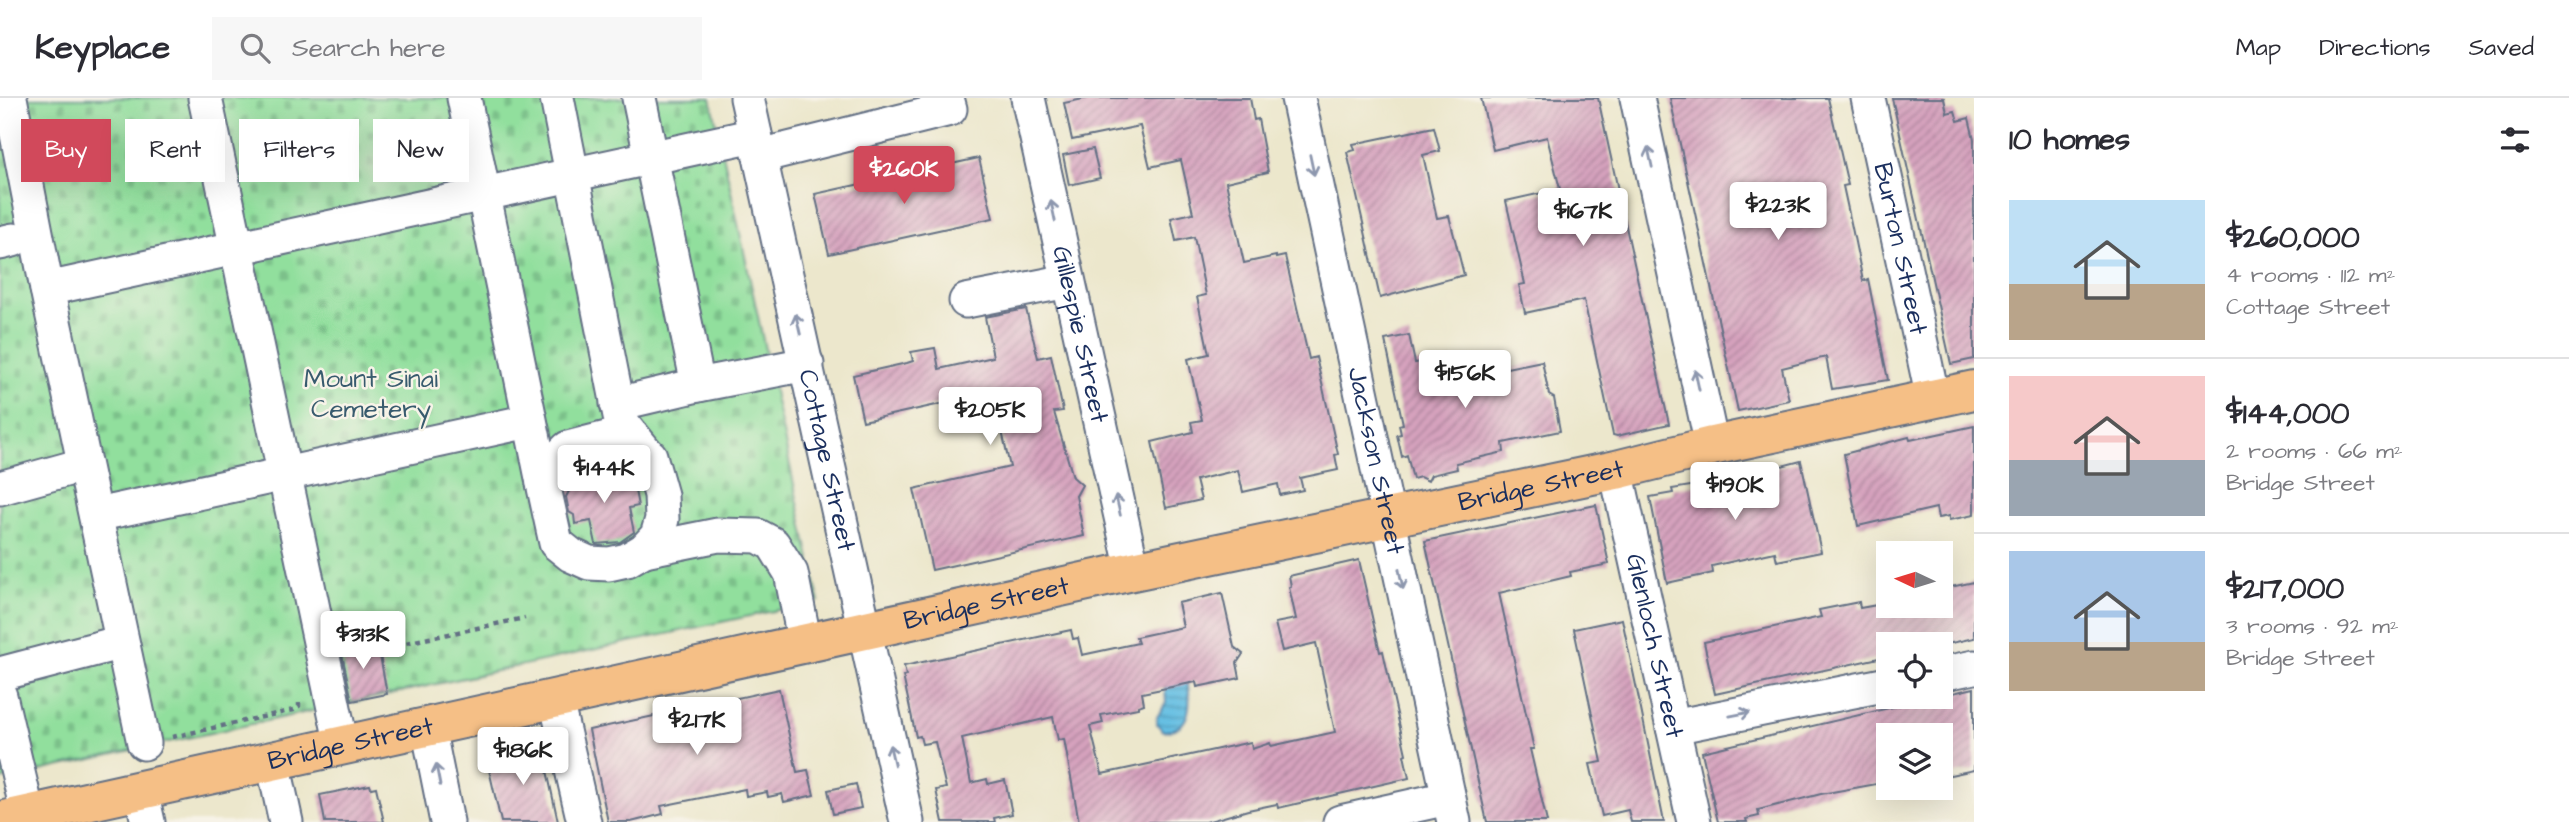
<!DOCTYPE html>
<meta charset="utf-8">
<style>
body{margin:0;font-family:"Architects Daughter",sans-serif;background:#f7f7f7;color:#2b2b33;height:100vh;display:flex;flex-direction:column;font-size:26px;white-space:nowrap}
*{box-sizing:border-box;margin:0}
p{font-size:23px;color:#7c7c81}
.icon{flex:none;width:38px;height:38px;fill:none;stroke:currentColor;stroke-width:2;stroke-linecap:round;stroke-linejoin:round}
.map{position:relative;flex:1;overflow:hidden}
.side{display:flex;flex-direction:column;background:#fff;width:595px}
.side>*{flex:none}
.top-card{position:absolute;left:21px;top:21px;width:665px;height:63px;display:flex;gap:14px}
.needle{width:46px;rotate:274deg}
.controls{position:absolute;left:1876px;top:443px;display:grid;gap:14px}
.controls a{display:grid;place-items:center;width:77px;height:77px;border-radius:0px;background:#fff;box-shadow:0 7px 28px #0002;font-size:35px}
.price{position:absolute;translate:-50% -60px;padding:0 16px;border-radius:7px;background:#fff;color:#222;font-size:23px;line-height:46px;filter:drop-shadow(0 2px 4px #0008)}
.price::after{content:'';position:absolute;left:50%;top:42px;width:21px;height:16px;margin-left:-10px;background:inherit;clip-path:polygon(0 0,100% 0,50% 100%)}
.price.selected{background:#d1495b;color:#fff}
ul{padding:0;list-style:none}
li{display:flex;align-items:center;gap:21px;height:175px;padding:0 35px}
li+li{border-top:2px solid #e1e1e2}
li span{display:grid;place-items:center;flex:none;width:196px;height:140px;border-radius:0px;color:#555}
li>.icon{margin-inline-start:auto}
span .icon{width:84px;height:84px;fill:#fffc;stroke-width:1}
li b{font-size:30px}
h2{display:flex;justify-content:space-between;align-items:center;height:84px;padding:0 35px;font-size:30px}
.chip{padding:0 24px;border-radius:0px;background:#fff;box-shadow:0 7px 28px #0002;font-size:24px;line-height:63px}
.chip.selected{background:#d1495b;color:#fff}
header{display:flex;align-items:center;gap:42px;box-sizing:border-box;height:98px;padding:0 35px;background:#fff;border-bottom:2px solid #e1e1e2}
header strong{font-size:33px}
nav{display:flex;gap:38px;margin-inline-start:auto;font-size:24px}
.search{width:490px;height:63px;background:#f7f7f7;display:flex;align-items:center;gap:18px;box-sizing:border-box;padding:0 24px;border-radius:0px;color:#7c7c81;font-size:26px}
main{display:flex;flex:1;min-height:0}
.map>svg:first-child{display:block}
</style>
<header>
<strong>Keyplace</strong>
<div class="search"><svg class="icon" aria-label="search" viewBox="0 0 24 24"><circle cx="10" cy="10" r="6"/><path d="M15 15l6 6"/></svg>Search here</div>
<nav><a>Map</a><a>Directions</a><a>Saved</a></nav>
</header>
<main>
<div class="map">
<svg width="1974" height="724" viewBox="0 0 1974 724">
<defs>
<pattern id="cemetery-stones" width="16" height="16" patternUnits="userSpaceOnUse" patternTransform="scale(1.75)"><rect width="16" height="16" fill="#91df9d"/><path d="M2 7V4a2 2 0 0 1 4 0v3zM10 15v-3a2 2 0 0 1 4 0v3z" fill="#7cc08a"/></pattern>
<pattern id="water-rules" width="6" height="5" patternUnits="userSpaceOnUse" patternTransform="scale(1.75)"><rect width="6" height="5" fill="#65bfe3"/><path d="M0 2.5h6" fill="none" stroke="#529cbb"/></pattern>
<pattern id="building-hatch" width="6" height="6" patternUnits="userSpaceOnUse" patternTransform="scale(1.75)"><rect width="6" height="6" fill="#d6a2bd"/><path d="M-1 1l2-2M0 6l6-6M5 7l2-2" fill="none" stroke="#ad849d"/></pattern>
</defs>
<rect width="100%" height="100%" fill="#f7f3e8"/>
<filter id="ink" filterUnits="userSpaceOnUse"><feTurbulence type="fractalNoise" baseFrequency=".0143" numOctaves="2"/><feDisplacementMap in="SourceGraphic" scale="14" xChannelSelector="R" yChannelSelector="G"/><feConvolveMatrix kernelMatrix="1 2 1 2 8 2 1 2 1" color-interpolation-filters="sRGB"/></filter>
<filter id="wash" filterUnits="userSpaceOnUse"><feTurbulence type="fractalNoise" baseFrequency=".00686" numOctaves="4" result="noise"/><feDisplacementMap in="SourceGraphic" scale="28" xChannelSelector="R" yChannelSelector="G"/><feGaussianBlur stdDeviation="1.57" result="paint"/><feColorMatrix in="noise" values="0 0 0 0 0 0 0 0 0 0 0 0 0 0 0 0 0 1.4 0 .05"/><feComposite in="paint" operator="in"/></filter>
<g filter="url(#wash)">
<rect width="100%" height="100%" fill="#ece7cc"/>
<path fill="url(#cemetery-stones)" stroke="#56877e" stroke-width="2" d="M0,0H711L819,503L141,650L0,682Z"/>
<path fill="url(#water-rules)" stroke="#4077a0" stroke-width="2" d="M1186,580C1192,601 1193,633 1163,633L1156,625L1157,619L1166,605L1165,589Z"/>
<g id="blocks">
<path fill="url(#building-hatch)" d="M1088,0H1250L1254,22L1258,21L1268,74L1226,84L1244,165L1276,158V160L1285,158L1309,261L1316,259L1338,356L1335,357L1338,372L1300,380L1303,392L1280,397L1278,386L1243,394L1238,372L1196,382L1201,402L1166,410L1152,344L1193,334L1191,324L1202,322L1188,261L1209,256L1197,199L1206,197L1194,139L1176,143L1171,120L1193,115L1181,62L1150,69L1140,28L1072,42L1064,5Z
M1481,0H1598L1669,326L1617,338L1613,337L1584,202L1525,215L1519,187L1525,186L1506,103L1560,91L1547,39L1493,52Z
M1670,0H1828L1848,87L1843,88L1851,125L1863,183L1868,181L1888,282L1832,291L1826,259L1782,270L1789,302L1738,313Z
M1892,0H1944L1947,15L1955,13L1958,23L1969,20L1974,41V261L1951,266Z
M1434,29L1440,53L1423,57L1437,120L1449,118L1464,177L1380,200L1347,54L1355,52L1353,46Z
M1093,51L1100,80L1069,87L1063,57Z
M979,60L993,120L829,156L815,96Z
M1026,211L1038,260L1051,257L1063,313L1054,314L1073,379L1082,387L1076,398L1084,438L932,472L914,391L1010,369L1000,324L980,329L973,299L863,323L853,277L907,265L913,263L911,254L935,250L939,271L993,259L985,219Z
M1409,237L1415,265L1427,263L1428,266L1453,261L1457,280L1542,263L1549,297L1554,300L1560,333L1503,345L1504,354L1456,365L1457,371L1431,377L1428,383L1420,379L1413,381L1407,357L1402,359L1397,337L1401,336L1399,327L1403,326L1385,242Z
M1974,328V417L1949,422V418L1938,420L1936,410L1858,428L1844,356L1909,339L1910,342Z
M1801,363L1821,454L1777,463L1775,454L1712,468L1713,475L1667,485L1650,399L1673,395L1672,391L1727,382Z
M631,372L638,408L629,410L634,434L620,444L596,446L591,423L575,426L574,417L569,414L566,399L569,393L567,383L610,374L611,377Z
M1596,407L1609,466L1570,474L1571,478L1499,495L1534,651H1530L1547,724H1487L1425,443Z
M1359,462L1380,554L1383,553L1388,576L1406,656L1404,657L1409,680L1278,710L1277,706L1248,712L1206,724H1079L1064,641L1058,642L1053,619L962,640L971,685L987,681L988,686L1005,682L1012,716L994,720L995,724H943L936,692L946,690L935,644L922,646L920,638L916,639L903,578H906L904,568L1071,532L1073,541L1078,540L1082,557L1138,545L1136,539L1183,529L1178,505L1222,495L1234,549L1243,556L1237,565L1240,580L1197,589L1196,584L1142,595L1144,606L1138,608V610L1101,617L1103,625L1090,628L1102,676L1251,644L1252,651L1270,645L1271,648L1335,634L1316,545L1282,553L1275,525L1296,521L1289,489L1291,488L1289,478Z
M1974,484V540L1947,546H1888V558L1715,596L1704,544L1821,519L1819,512L1859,504L1860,510L1888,505V508H1941V491Z
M1622,521L1638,597L1664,724H1631L1628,712L1602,718L1590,666L1602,664L1574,531Z
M354,539L357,552L360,551L361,556L379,552L387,596L352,603L339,542Z
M1974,590V672L1941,679V637H1888V684L1821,696L1758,712L1759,718L1746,721L1747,724H1718L1702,654Z
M779,591L797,674L808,672L814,697L784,704L782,696L768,699L767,694L746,698L745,691L661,708L663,716L631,724H608L589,632Z
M542,649L558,724H501L487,663L491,660Z
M856,686L861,710L833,716L828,692Z
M370,687L371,690L376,689L384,724H325L320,697Z"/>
</g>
</g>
<g filter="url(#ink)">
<use href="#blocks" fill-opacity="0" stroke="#646f84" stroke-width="2"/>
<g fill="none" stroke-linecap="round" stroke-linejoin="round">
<defs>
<g id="minor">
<path d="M10,0L47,191L144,645"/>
<path d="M205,0L342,648"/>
<path d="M464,0L543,385"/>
<path d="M557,0L621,323L646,354"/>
<path d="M639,0L698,287L807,266"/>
<path id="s1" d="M747,0L907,724"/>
<path id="s2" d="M1028,0L1133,473"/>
<path id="s3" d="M1298,0L1454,724"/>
<path d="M1637,0L1712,348"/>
<path id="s4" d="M1868,0L1933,301"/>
<path d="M760,58L950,11L947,0"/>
<path d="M0,145L13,142"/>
<path d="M47,191L755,37"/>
<path d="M966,203L1068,183"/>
<path d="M617,306L698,287"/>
<path d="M611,339L632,345L650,358L661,397L662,421L657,438L644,452L627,462L609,466L589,465L571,457L556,445L543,385L553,365L568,350Z"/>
<path id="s5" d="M1616,372L1694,724"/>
<path d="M0,390L72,370"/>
<path d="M96,417L529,323"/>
<path d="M644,452L718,437L758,438L773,446L791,475L805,546"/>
<path d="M0,576L107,548"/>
<path d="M1941,576L1974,569"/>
<path d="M0,598L28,717"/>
<path d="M556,602L584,724"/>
<path d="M428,629L447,724"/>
<path d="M1673,629L1888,586"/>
<path d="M273,664L286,724"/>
<path d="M141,693L148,724"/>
<path d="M1340,724L1448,700"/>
</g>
<g id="major">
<path id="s6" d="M0,723L1133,473L1616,372L1712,348L1974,292"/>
</g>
</defs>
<use href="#minor" stroke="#646f84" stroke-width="37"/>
<use href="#major" stroke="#646f84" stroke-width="42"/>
<path stroke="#646f84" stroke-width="4.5" stroke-dasharray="5 5" stroke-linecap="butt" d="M377,551L525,520
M172,639L294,612L299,608V605"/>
<use href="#minor" stroke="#fff" stroke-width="33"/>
<use href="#major" stroke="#f5bf86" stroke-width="38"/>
</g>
<defs><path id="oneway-shaft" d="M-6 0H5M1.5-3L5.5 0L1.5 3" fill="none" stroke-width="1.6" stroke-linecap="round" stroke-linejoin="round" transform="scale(1.75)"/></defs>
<g stroke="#8d97ae">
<use href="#oneway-shaft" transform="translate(1650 59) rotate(-102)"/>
<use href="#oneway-shaft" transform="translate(1312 67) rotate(78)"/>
<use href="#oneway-shaft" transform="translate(1053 113) rotate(-102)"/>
<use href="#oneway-shaft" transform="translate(798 226) rotate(-103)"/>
<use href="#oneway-shaft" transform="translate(1697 282) rotate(-102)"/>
<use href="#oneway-shaft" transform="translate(1118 407) rotate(-103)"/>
<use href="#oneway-shaft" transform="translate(1401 481) rotate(78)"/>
<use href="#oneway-shaft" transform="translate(1740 616) rotate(-11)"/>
<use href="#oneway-shaft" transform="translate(892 657) rotate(-103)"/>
<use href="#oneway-shaft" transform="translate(438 677) rotate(-101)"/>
</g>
</g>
<g text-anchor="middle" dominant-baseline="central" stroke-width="5" stroke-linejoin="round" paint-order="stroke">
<g font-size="26" fill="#1b2f5e" stroke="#f7f3e8">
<text stroke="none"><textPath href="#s4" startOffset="154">Burton Street</textPath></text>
<text stroke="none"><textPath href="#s2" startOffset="242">Gillespie Street</textPath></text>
<text stroke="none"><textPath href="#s1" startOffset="371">Cottage Street</textPath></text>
<text stroke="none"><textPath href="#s3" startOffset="371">Jackson Street</textPath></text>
<text stroke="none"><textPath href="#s6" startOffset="1577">Bridge Street</textPath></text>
<text stroke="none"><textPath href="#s6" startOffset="1010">Bridge Street</textPath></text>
<text stroke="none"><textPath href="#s5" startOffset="180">Glenloch Street</textPath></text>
<text stroke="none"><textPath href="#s6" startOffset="359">Bridge Street</textPath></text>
</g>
<g font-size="26" fill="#385b6e" stroke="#f7f3e8">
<text x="371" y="281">Mount Sinai<tspan x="371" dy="30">Cemetery</tspan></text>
</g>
</g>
</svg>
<div class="controls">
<a><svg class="needle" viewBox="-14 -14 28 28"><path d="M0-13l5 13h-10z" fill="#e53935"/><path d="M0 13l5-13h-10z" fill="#7c7c81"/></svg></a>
<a><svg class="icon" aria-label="locate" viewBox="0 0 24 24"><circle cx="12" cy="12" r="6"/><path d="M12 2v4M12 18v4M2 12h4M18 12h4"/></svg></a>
<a><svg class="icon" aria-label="layers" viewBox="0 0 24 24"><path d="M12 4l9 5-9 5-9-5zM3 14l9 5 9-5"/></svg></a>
</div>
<b class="price selected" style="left:904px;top:108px">$260K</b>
<b class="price" style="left:1778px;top:144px">$223K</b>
<b class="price" style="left:1583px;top:150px">$167K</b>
<b class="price" style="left:1465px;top:312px">$156K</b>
<b class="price" style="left:990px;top:349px">$205K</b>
<b class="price" style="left:604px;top:407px">$144K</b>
<b class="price" style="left:1735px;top:424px">$190K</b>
<b class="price" style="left:363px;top:573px">$313K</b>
<b class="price" style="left:697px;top:659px">$217K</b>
<b class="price" style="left:523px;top:689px">$186K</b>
<div class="top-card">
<a class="chip selected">Buy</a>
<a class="chip">Rent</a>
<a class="chip">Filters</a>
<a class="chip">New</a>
</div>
</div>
<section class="side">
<h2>10 homes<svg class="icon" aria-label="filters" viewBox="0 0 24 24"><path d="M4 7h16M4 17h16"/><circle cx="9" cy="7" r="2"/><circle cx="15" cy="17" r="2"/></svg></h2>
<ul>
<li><span style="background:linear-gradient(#bfe0f5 60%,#b9a48a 0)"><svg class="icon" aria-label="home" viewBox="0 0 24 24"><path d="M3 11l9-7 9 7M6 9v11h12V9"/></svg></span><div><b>$260,000</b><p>4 rooms · 112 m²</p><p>Cottage Street</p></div></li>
<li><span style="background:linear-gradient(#f6c9c9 60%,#9aa5b1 0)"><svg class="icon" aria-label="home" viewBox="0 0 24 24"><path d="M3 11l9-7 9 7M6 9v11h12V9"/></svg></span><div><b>$144,000</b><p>2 rooms · 66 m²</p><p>Bridge Street</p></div></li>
<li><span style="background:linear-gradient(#a9c7e8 65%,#b9a48a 0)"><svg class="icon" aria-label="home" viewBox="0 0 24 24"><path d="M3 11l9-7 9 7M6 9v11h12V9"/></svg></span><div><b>$217,000</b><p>3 rooms · 92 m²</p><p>Bridge Street</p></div></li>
</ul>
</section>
</main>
